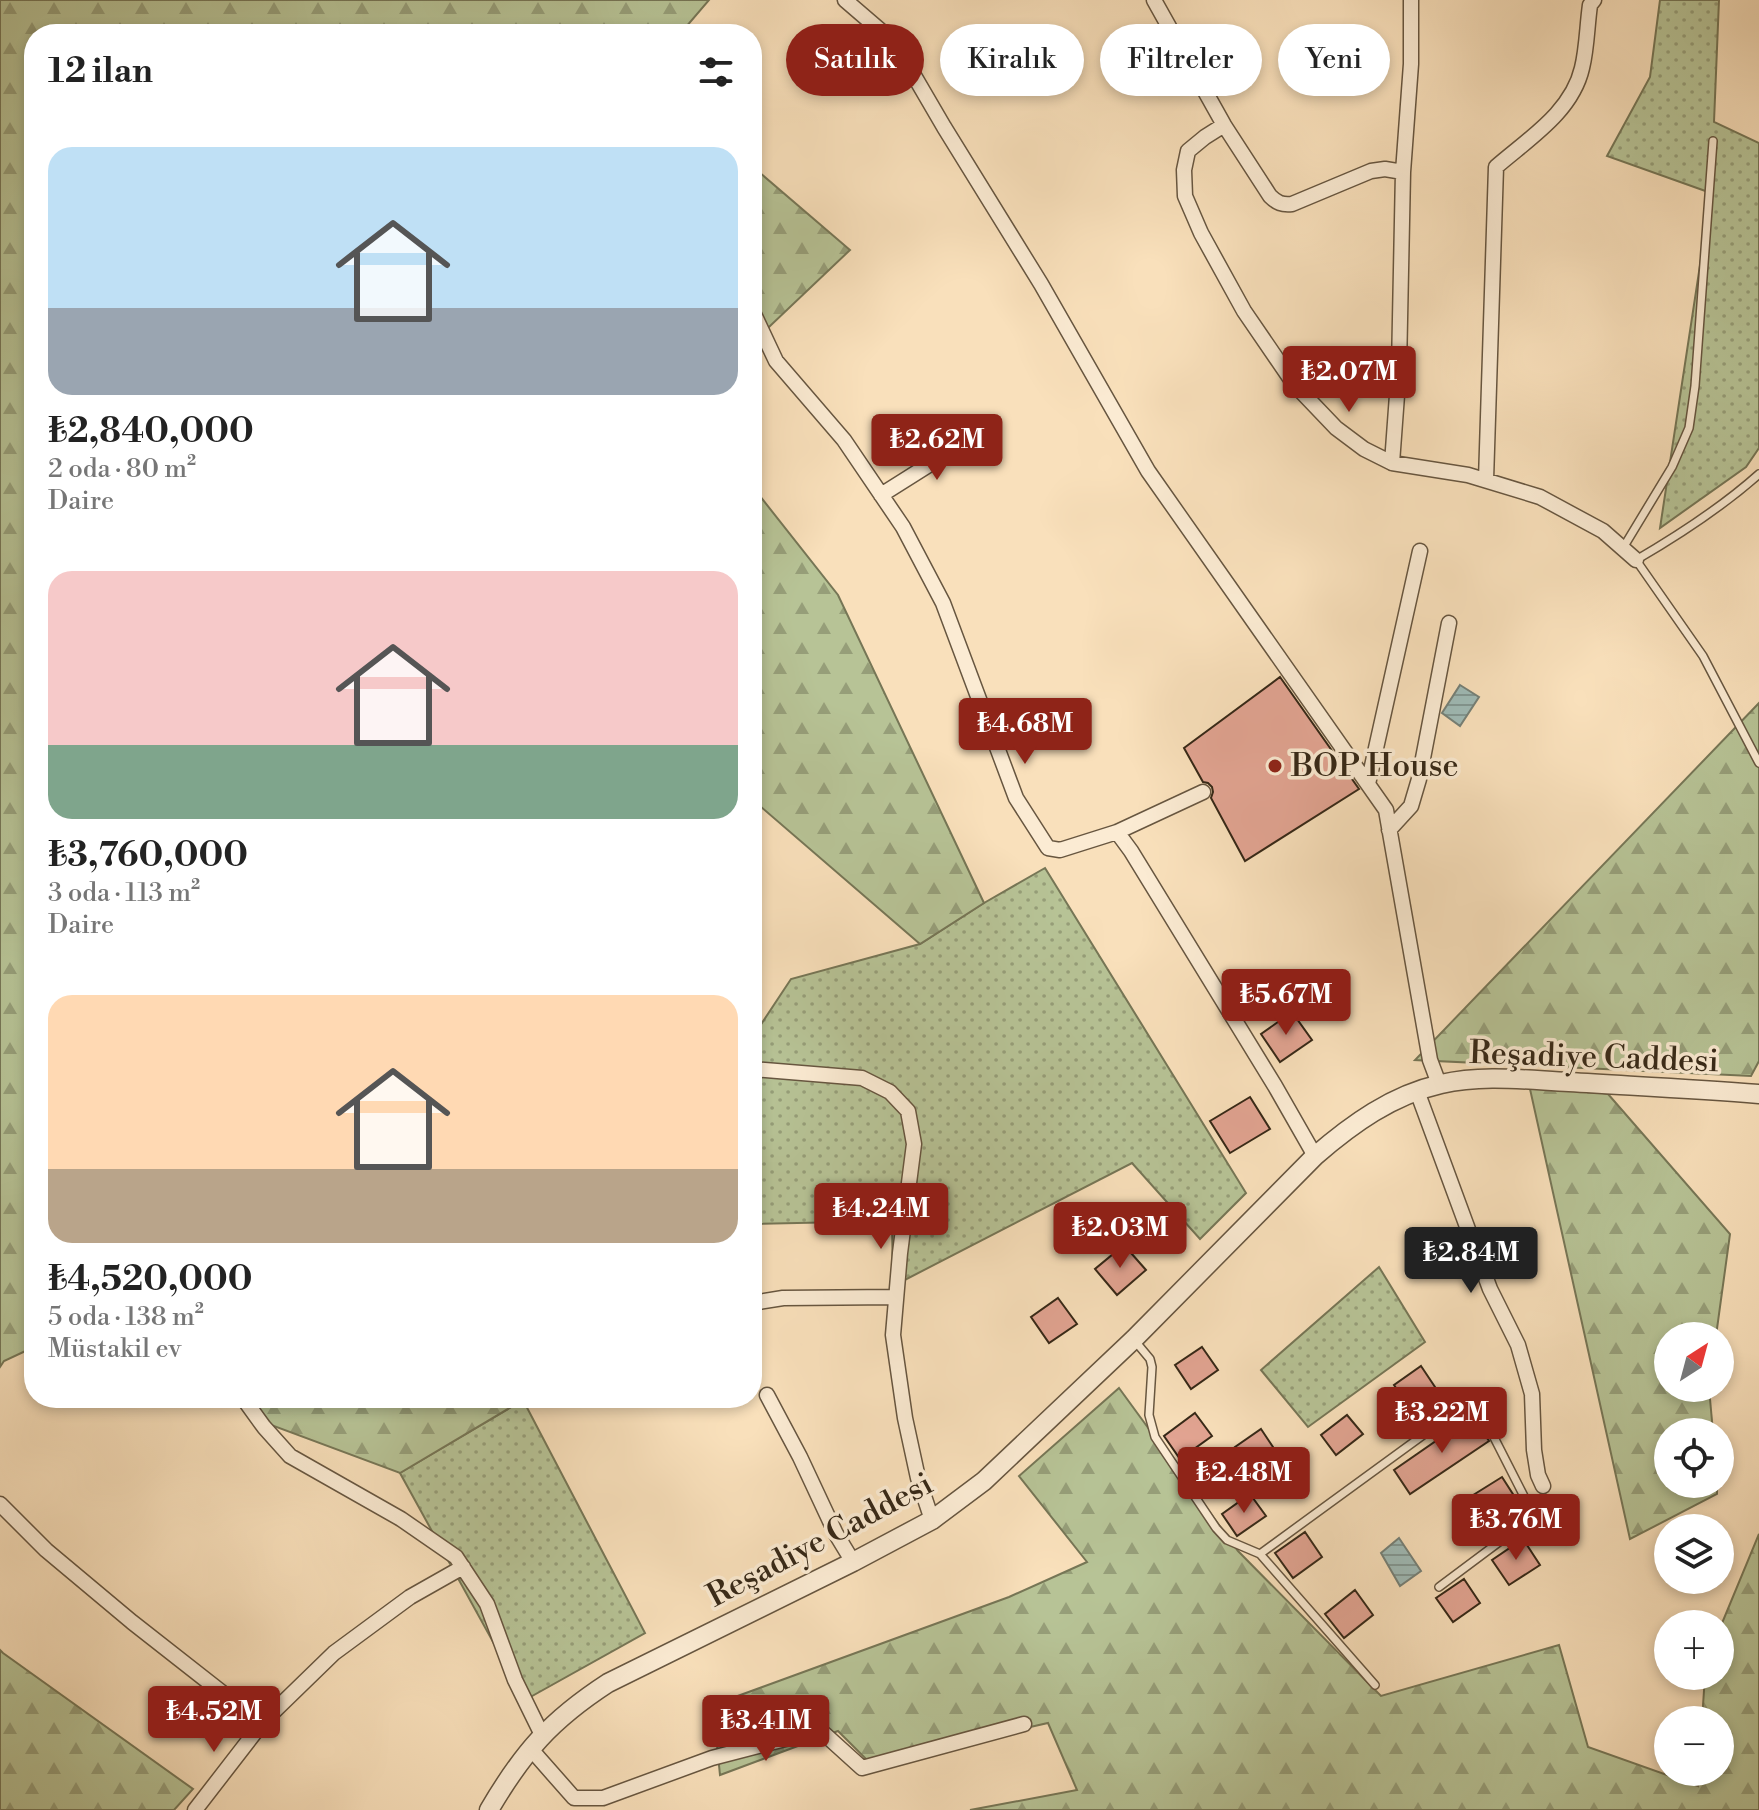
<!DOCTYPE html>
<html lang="tr">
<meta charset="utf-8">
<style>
body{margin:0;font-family:"Libre Bodoni",serif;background:#f2f2f2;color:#222;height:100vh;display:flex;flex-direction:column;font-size:30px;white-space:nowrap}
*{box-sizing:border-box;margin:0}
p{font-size:26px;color:#767676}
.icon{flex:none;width:44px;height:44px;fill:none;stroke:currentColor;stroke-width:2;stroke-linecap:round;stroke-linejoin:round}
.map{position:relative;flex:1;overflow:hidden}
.sheet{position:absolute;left:24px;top:24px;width:738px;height:1384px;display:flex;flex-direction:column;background:#fff;border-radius:32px;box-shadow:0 4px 12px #0003}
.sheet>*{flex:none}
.hud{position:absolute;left:786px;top:24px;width:760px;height:72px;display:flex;gap:16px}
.needle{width:52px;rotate:36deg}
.controls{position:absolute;left:1654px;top:1322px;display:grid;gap:16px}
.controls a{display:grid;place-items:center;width:80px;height:80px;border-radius:50%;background:#fff;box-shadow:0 4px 12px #0003;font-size:40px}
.price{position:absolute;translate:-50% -68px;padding:0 18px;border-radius:8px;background:#8f2418;color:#fff;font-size:26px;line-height:52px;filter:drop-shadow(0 2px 4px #0008)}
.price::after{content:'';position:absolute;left:50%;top:48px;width:24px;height:18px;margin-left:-12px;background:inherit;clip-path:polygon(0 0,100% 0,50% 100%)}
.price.selected{background:#222;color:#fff}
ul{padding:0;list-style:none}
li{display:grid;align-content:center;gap:16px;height:424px;padding:0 24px}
li span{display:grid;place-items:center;height:248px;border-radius:24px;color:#555}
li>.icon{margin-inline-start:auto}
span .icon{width:144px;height:144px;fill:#fffc;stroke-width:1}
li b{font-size:34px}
h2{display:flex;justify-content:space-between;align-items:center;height:96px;padding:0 24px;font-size:34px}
.chip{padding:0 28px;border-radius:36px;background:#fff;box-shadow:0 4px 12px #0003;font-size:28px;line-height:72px}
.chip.selected{background:#8f2418;color:#fff}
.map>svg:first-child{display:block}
</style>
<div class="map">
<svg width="1759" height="1810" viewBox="0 0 1759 1810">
<defs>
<pattern id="grass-dots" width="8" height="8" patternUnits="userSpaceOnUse" patternTransform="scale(2)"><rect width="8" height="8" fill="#b7c396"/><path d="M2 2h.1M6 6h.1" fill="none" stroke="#969e79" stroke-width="1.8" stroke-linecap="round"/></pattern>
<pattern id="forest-firs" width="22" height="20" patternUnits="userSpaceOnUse" patternTransform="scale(2)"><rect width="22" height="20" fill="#b7c396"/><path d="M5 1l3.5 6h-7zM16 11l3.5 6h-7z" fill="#969e79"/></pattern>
<pattern id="water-rules" width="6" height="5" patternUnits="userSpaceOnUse" patternTransform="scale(2)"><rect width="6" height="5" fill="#9fbbb7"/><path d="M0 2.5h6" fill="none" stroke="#829894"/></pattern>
</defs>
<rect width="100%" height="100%" fill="#f9e0bb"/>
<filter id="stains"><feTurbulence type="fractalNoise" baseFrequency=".0025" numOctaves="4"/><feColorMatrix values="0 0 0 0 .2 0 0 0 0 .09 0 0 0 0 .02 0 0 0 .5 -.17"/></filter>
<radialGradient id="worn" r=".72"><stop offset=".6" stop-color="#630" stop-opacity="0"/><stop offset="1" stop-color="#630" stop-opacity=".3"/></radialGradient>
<path fill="url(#grass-dots)" stroke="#767656" stroke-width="2" d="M1660,0H1719L1714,122L1759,143V448L1746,467L1660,528L1711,193L1607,156L1650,77Z
M1045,868L1246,1193L1200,1239L1132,1163L893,1286L892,1221L752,1224V1038L791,979L920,944L984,903Z
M1379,1267L1425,1342L1308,1427L1261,1370Z
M523,1400L645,1633L525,1700L400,1473Z"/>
<path fill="url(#forest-firs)" stroke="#767656" stroke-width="2" d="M0,0H709L680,34H34V1347L4,1361L0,1367Z
M752,166L850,250L752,343Z
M752,486L838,595L984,903L920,944L760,806L752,807Z
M1759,703V1061L1751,1076L1415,1060Z
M1528,1080L1608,1094L1730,1234L1716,1336H1668V1388H1709L1713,1432H1668V1484H1717V1494L1630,1539Z
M1119,1388L1238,1551L1381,1696L1559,1645L1588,1747L1698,1786L1699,1772H1720V1720H1702L1705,1676H1720V1628L1759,1534V1810H970L1077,1790L1048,1723L870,1763L838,1731L720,1775L713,1705L1009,1597L1087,1562L1019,1476Z
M250,1398H522L523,1400L400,1473L271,1425Z
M0,1650L3,1653L193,1789L174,1810H0Z"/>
<path fill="url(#water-rules)" stroke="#758077" stroke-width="2" d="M1460,685L1479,697L1460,726L1442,713Z
M1399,1538L1421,1571L1400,1586L1381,1553Z"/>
<path fill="#e2a492" stroke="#362817" stroke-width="2" d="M1280,677L1359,789L1245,861L1211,798L1213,792L1212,787L1208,783L1203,782L1184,748Z
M1292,1012L1312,1040L1280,1062L1261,1034Z
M1250,1097L1270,1129L1230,1153L1210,1121Z
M1124,1245L1146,1270L1117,1295L1095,1269Z
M1058,1298L1077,1324L1049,1343L1031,1317Z
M1202,1347L1218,1370L1191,1389L1175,1365Z
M1421,1366L1437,1390L1410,1408L1394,1385Z
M1195,1413L1212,1436L1180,1459L1164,1436Z
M1347,1415L1363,1434L1336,1455L1321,1435Z
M1472,1416L1489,1441L1410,1494L1394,1470Z
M1261,1429L1277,1453L1251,1471L1235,1447Z
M1502,1477L1518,1502L1487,1522L1470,1497Z
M1250,1494L1266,1516L1237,1536L1222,1514Z
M1305,1532L1322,1557L1293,1578L1275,1553Z
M1523,1539L1540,1565L1509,1585L1492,1560Z
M1464,1579L1480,1603L1453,1622L1436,1598Z
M1355,1590L1373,1615L1344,1638L1325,1614Z"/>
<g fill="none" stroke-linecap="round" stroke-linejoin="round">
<defs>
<path id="service" d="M1759,474C1722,507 1679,535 1636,560L1703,656L1759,763
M1623,548L1672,467L1689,428L1695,386L1713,141
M1135,1341L1150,1359L1152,1367L1149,1415L1155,1437L1216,1528L1227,1540L1260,1554L1375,1685
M1260,1554L1474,1398L1534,1516L1439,1587"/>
<path id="minor" d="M845,0L895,43L944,127L1041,284L1148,471L1386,810L1430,1060L1439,1084
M1154,0L1224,125L1270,196C1277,203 1282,205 1292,204L1371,171L1385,169L1403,172
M1224,125L1205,137L1188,151L1184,170L1185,196L1201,233L1244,311L1294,384L1336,428L1364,449L1392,463L1468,475L1540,497L1603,531L1636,560
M752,310L776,361L844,440L903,527L943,603L1016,798L1048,848L1060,850L1117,832L1131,851L1275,1086L1315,1156
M1392,463L1399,368L1403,172L1411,64V0
M1486,480L1496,167C1528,139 1572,112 1582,68C1587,48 1587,26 1590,5L1594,0
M881,495L973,437
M1368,784L1420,551
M1389,830L1411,806L1419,779L1449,623
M1117,832L1203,792
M752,1069L862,1078L890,1092L908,1111L914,1144L900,1253L893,1335L905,1418L918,1478L932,1520
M1417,1091L1490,1289L1518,1345L1532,1394L1534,1450L1538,1475L1543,1486
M752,1303L783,1298L896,1297
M767,1395L800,1457L836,1534L853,1562
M243,1398L264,1427L290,1456L401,1519L456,1557L487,1604L515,1680L542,1735
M0,1504L46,1550L132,1622L257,1720L263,1722L334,1653L410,1597L463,1567
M530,1748L574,1798H603L712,1758L820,1730L862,1768L1024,1724
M195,1810L263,1722"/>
<path id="tertiary" d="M489,1810C523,1752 551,1720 608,1683L853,1562L932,1520L984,1481L1134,1339L1315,1156C1352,1124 1392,1095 1441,1084C1483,1074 1527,1080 1569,1082C1633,1086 1696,1089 1759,1094"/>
</defs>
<use href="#service" stroke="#675640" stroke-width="10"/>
<use href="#minor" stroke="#675640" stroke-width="17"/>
<use href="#tertiary" stroke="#675640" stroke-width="21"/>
<use href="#service" stroke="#fbebd3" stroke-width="7"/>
<use href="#minor" stroke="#fbebd3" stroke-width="14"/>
<use href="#tertiary" stroke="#fbebd3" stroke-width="18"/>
</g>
<circle fill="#8f2418" stroke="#fbebd3" stroke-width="3" cx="1275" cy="766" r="8"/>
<g text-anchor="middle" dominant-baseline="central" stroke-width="7" stroke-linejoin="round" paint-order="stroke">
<g font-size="32" fill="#362817" stroke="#fbebd3" text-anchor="start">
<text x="1291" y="766">BOP House</text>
</g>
<g font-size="32" fill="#362817" stroke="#fbebd3">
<text transform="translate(1594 1057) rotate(2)">Reşadiye Caddesi</text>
<text transform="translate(820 1540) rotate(-28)">Reşadiye Caddesi</text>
</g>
</g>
<rect width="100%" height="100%" filter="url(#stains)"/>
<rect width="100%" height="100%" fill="url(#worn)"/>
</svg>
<div class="controls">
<a><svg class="needle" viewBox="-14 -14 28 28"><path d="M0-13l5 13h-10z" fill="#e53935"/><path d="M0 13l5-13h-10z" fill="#767676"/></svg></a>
<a><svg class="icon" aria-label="locate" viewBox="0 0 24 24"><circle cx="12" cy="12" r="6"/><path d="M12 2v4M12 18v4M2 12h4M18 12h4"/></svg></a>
<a><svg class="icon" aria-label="layers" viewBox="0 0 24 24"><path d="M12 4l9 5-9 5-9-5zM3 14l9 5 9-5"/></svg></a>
<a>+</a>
<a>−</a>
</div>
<b class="price" style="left:1349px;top:414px">₺2.07M</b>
<b class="price" style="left:937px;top:482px">₺2.62M</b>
<b class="price" style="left:1025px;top:766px">₺4.68M</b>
<b class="price" style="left:1286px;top:1037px">₺5.67M</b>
<b class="price" style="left:881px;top:1251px">₺4.24M</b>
<b class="price" style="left:1120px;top:1270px">₺2.03M</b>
<b class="price selected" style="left:1471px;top:1295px">₺2.84M</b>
<b class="price" style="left:1442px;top:1455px">₺3.22M</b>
<b class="price" style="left:1244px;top:1515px">₺2.48M</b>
<b class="price" style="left:1516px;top:1562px">₺3.76M</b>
<b class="price" style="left:214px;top:1754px">₺4.52M</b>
<b class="price" style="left:766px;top:1763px">₺3.41M</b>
<div class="hud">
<a class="chip selected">Satılık</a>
<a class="chip">Kiralık</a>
<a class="chip">Filtreler</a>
<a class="chip">Yeni</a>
</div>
<section class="sheet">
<h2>12 ilan<svg class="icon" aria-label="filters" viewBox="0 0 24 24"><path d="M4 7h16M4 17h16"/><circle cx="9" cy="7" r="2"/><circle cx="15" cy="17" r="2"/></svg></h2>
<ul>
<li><span style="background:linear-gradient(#bfe0f5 65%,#9aa5b1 0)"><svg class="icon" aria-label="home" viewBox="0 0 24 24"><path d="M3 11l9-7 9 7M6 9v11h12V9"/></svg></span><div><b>₺2,840,000</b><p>2 oda · 80 m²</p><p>Daire</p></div></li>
<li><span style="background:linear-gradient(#f6c9c9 70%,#7fa58c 0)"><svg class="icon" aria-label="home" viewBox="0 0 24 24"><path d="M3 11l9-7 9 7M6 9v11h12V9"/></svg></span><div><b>₺3,760,000</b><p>3 oda · 113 m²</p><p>Daire</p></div></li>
<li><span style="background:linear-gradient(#ffd9b3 70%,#b9a48a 0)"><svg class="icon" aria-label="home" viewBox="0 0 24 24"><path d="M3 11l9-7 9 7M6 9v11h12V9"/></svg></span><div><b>₺4,520,000</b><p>5 oda · 138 m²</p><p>Müstakil ev</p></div></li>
</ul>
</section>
</div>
